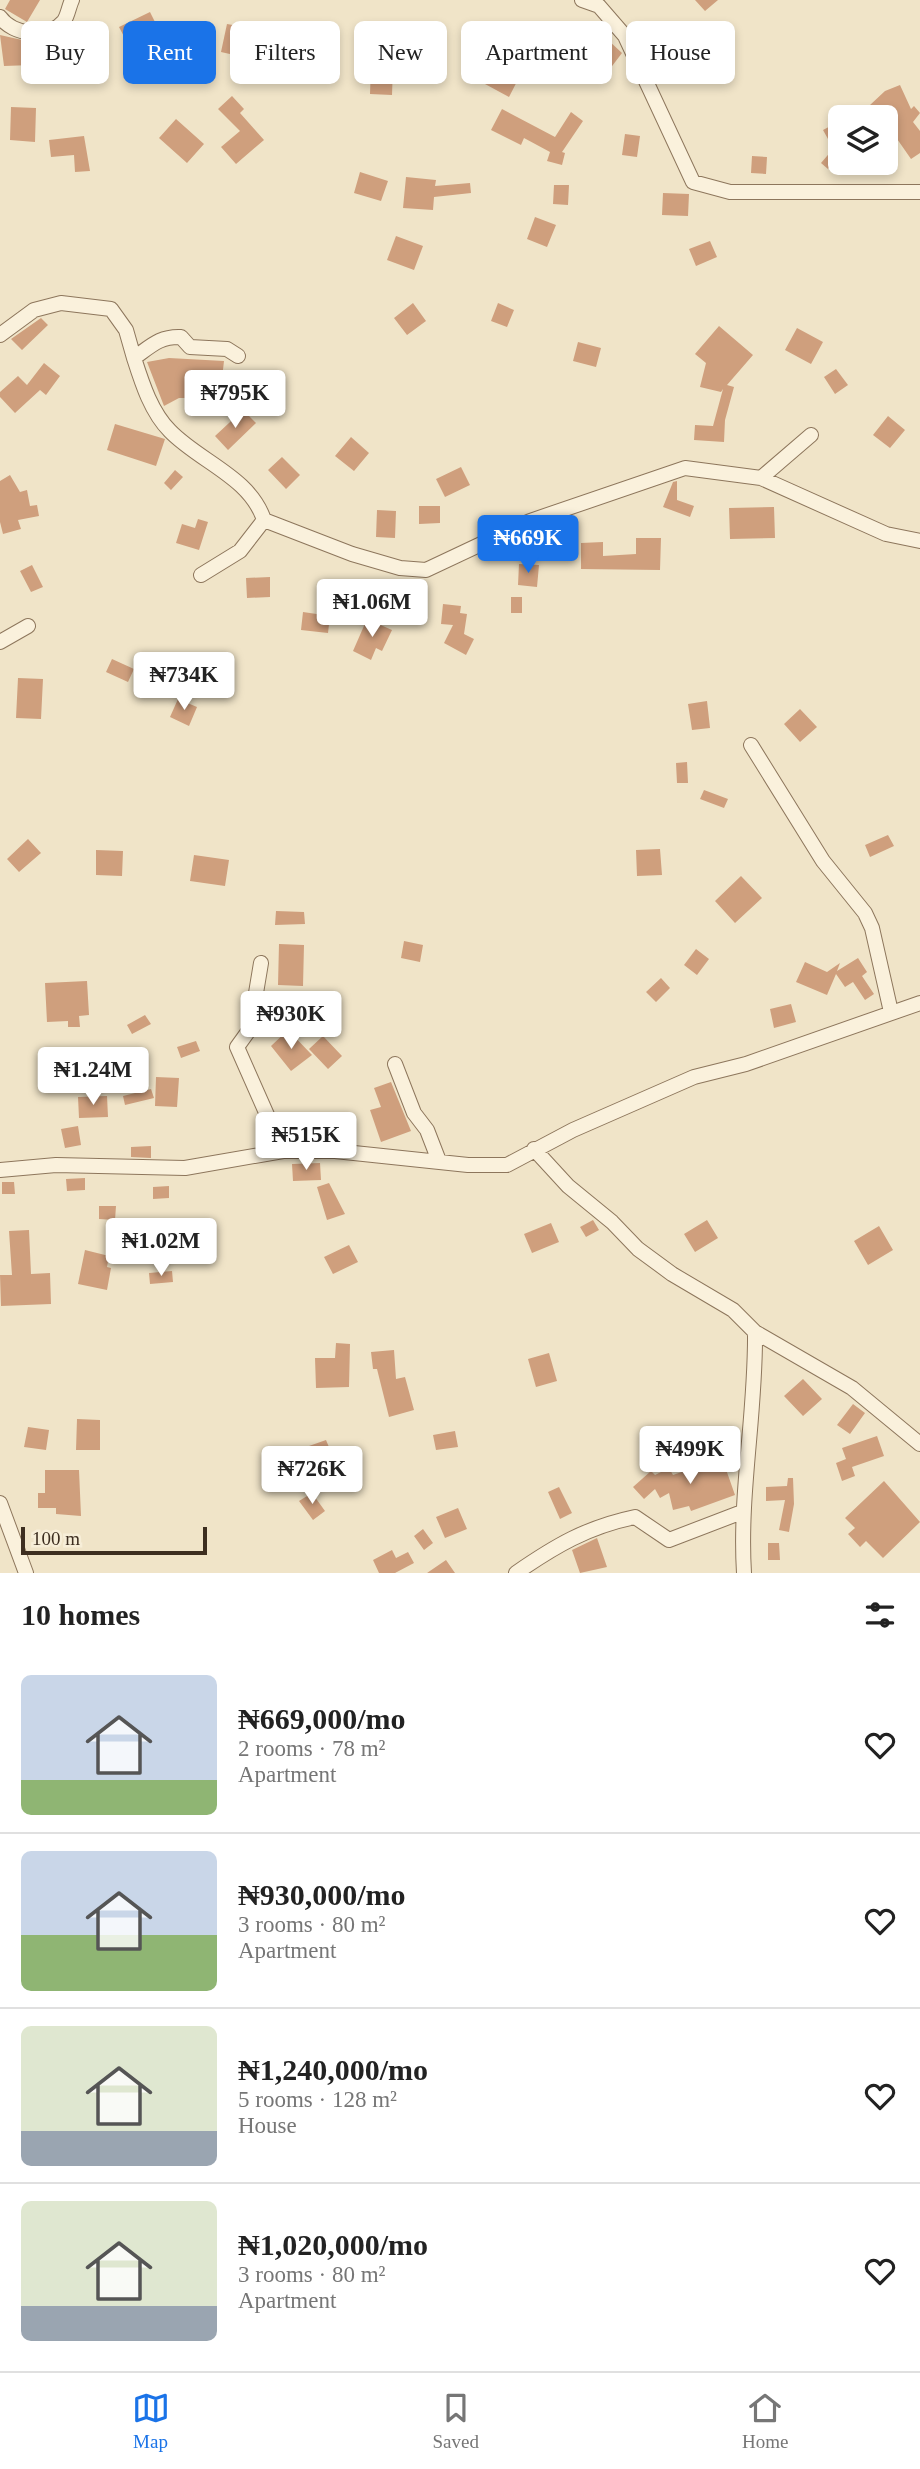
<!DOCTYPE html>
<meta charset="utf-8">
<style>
body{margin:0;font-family:Georgia,serif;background:#f6f6f6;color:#222;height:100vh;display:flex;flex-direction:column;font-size:26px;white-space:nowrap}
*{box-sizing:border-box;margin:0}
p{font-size:23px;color:#767676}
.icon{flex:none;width:38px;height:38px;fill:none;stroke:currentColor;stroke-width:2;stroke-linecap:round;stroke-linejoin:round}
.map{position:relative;height:1573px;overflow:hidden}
.side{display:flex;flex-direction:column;background:#fff;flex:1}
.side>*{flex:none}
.banner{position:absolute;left:21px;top:21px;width:878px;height:63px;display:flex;gap:14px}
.tools{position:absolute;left:828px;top:105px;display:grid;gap:14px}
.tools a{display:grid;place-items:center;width:70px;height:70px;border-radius:10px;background:#fff;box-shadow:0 4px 10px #0003;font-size:35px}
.scale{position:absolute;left:21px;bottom:18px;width:186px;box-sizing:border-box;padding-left:7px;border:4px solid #3d2e20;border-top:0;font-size:19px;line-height:24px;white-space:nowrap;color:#3d2e20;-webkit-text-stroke:5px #f7eed8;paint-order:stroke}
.price{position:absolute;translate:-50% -60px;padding:0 16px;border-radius:7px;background:#fff;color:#222;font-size:23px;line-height:46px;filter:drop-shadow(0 2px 4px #0008)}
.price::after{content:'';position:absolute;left:50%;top:42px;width:21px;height:16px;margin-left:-10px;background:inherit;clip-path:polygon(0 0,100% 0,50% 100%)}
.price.selected{background:#1a73e8;color:#fff}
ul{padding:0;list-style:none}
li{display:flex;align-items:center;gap:21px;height:175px;padding:0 21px}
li+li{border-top:2px solid #e0e0e0}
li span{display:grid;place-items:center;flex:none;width:196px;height:140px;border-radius:10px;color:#555}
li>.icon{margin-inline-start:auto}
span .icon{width:84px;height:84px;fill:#fffc;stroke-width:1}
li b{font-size:30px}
h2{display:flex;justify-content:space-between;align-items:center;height:84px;padding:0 21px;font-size:30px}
.chip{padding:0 24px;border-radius:10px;background:#fff;box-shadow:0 4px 10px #0003;font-size:24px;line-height:63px}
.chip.selected{background:#1a73e8;color:#fff}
.tabs{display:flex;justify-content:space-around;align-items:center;height:98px;border-top:2px solid #e0e0e0;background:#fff;font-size:19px;color:#767676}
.tabs a{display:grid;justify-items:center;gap:4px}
.tabs .selected{color:#1a73e8}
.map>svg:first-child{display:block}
</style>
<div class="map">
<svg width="920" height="1573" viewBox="0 0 920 1573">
<rect width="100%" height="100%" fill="#f0e4c8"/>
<path fill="#cf9f7d" d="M10,0H40L27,22L5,9Z
M695,0H718L705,11Z
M150,12L160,32L129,46L119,27Z
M600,22L612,36L608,40L622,53L603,78L586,66L591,59L577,43Z
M227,24L250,28L243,57L221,52Z
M0,35L31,42L32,65L4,66Z
M502,52L526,64L509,97L485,84Z
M371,65L393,66L392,95L370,94Z
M900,85L911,109L914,106L920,113L913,122L920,131V153L911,159L886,123V117H854L852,108L870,105L885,91Z
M232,96L244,109L240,113L264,140L236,164L221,147L240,131L218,109Z
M11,107L36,108L35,142L10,140Z
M502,109L555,137L571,112L583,121L562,152L565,153L562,165L547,161L550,152L524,138L521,145L491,130Z
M176,119L204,144L187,163L159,138Z
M840,121V144L833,148L823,130Z
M625,134L640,136L637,157L622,155Z
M84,136L90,171L75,172L74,155L51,157L49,140Z
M833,149L840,155L828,169L821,163Z
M752,156L767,157L766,174L751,173Z
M360,172L388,181L381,201L354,193Z
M406,177L436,180L435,186L470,183L471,193L434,197L433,210L403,208Z
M554,185H569L568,205L553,204Z
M663,193L689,194L688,216L662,215Z
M535,217L556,225L547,247L527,239Z
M396,236L423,246L414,270L387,260Z
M710,241L717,257L696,266L689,249Z
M413,303L426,321L407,335L394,318Z
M498,303L514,310L507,327L491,321Z
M41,318L48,325L22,350L11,339Z
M719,326L753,355L727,385L734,387L725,420L724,442L694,440L695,425L713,426L723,389L721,392L700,387L706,363L695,354Z
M797,328L823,342L811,364L785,350Z
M578,342L601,348L596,367L573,361Z
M169,358L224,361L221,387L206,386L207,398H179L164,406L147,362Z
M44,363L60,376L46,395L40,390L15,413L0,397V392L18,376L27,385Z
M836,369L848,385L835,394L824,377Z
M243,410L256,423L228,450L215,436Z
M888,416L905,430L890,448L873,435Z
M115,424L165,439L156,466L107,450Z
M351,437L369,453L354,471L335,456Z
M282,457L300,475L286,489L268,470Z
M461,467L470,485L445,497L436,479Z
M175,470L183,477L171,490L164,483Z
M10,475L20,492L27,490L30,506L37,505L39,516L18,520L21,529L3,534L0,522V481Z
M677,481V500L694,506L690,517L663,507L673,482Z
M419,506H440V523L419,524Z
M774,507L775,538L730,539L729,508Z
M377,510L396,511L395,538L376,537Z
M198,519L208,522L199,550L176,543L182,524L195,528Z
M636,538H661L660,570L581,569V543L603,542V556L636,554Z
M519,564L539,565L537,587L518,585Z
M32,565L43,587L31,592L20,571Z
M270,577V597L247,598L246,578Z
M511,597H522V613H511Z
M443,604L461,606L460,613L467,614L464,634L474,639L466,655L444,643L453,625L441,624Z
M303,612L330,616L328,633L301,630Z
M367,619L392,630L382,651L376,648L371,660L353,651Z
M112,659L134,669L128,682L106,672Z
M18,678L43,679L41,719L16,718Z
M178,699L197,707L189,726L170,717Z
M707,701L710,728L692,730L688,704Z
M800,709L817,727L800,742L784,724Z
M687,762L688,783H677L676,763Z
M704,790L728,799L724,808L700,799Z
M888,835L894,846L870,857L865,845Z
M28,839L41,853L19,872L7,859Z
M660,849L662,875L637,876L636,850Z
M96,850L123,851L122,876L96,875Z
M194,855L229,860L225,886L190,881Z
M741,876L762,898L735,923L715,901Z
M276,911L304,912L305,924L275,925Z
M404,941L423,945L420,962L401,958Z
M279,944L304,945L303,986L278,985Z
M696,949L709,959L697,975L684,965Z
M858,958L867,972L862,976L874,994L865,1000L853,982L845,987L836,974L827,995L796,982L805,962L827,972L840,963L837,971Z
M661,978L670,988L656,1002L646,992Z
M87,981L89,1015L79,1016L80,1027H68V1021L47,1022L45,983Z
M791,1004L796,1022L774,1028L770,1009Z
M145,1015L151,1024L132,1034L127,1025Z
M288,1030L312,1055L291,1071L271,1046Z
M323,1036L342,1056L328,1069L309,1049Z
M196,1041L200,1051L181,1058L177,1047Z
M156,1077L179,1078L177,1107L155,1106Z
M391,1082L411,1131L381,1142L370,1110L381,1107L374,1088Z
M151,1089L154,1098L125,1105L123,1096Z
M107,1096L108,1117L79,1118L78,1097Z
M78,1126L81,1145L65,1148L61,1129Z
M151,1146V1158L131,1157V1147Z
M320,1163L321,1180L293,1181L292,1164Z
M85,1178V1190L67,1191L66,1179Z
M2,1182H14L15,1194H2Z
M329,1183L345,1214L327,1220L317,1187Z
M169,1186V1198L153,1199V1187Z
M99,1206H116L115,1220L99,1219Z
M593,1220L599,1230L586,1237L580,1227Z
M707,1220L718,1238L695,1252L684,1234Z
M551,1223L559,1242L532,1253L524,1234Z
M879,1226L893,1250L868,1265L854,1241Z
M29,1230L31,1274L50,1273L51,1304L1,1306L0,1275H12L9,1231Z
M349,1245L358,1262L333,1274L324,1257Z
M85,1250L109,1256L107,1267L111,1268L107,1290L78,1284Z
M172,1271L173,1282L150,1284L149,1273Z
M336,1343L350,1344L349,1387L316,1388L315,1358H335Z
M394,1350L396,1379L405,1377L414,1410L389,1417L377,1369H373L371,1352Z
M549,1353L557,1381L536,1387L528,1359Z
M803,1379L822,1399L803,1416L784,1396Z
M853,1404L865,1413L850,1434L837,1425Z
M77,1419L100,1420V1450H76Z
M28,1427L49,1430L46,1450L24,1447Z
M455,1431L458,1447L436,1450L433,1435Z
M877,1436L884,1456L852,1467L855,1476L842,1481L836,1463L846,1459L842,1448Z
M326,1440L336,1464L319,1471L309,1446Z
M722,1458L735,1495L691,1511L689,1506L673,1510L669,1493L660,1498L655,1489L644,1499L633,1487L651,1471L655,1475L669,1468L673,1475Z
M45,1470H79L81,1516L56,1514V1508H38V1493H45Z
M788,1478H793L794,1504L789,1532L779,1530L785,1500L766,1501V1487L787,1486Z
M884,1481L920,1522L883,1558L866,1541L860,1547L848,1534L855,1528L845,1518Z
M559,1487L572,1513L560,1519L548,1492Z
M312,1493L325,1511L313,1520L299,1501Z
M458,1508L467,1529L445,1538L436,1517Z
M423,1529L433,1543L424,1550L414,1536Z
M597,1538L607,1567L580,1573L572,1550Z
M768,1543H779L780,1560H768Z
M392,1550L396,1558L408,1552L414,1563L395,1573H379L373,1560Z
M446,1560L455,1573H427Z"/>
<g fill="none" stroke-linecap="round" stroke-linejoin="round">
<defs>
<path id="minor" d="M582,0L599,6L625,36L693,182L730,192H920
M0,17C13,35 48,40 64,21C68,15 69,6 72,0
M0,335L34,310L61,303L111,309L126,330L134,358C151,346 160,336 181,337L190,347L227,349L238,356
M134,358C142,383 151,412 170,431C200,462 250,477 264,520L352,554L400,568L426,570L530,521L685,468L761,478L886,534L920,541
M761,478L811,435
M201,575L240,551L264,520
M0,642L28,626
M751,745L823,861L865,913L872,928L891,1012
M261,963L250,1029L237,1047L283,1151
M395,1064L414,1113L427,1130L439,1161
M534,1149L568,1186L612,1222L638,1249L672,1274L733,1310L755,1332L852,1388L920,1444
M0,1170L56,1165L185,1168L283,1151H335L468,1165H507L573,1130L694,1077L746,1064L920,1003
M0,1503L26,1573
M516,1573C555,1546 587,1527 635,1517L669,1540L742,1512
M744,1573C739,1493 756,1413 755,1332"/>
</defs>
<use href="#minor" stroke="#8d765c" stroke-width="16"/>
<use href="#minor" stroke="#faf1dc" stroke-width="14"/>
</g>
</svg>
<div class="tools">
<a><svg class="icon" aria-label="layers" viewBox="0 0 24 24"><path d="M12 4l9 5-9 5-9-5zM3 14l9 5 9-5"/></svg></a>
</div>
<div class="scale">100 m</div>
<b class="price" style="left:235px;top:430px">₦795K</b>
<b class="price selected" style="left:528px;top:575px">₦669K</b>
<b class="price" style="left:372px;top:639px">₦1.06M</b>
<b class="price" style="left:184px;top:712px">₦734K</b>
<b class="price" style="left:291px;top:1051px">₦930K</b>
<b class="price" style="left:93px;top:1107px">₦1.24M</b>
<b class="price" style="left:306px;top:1172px">₦515K</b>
<b class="price" style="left:161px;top:1278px">₦1.02M</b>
<b class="price" style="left:690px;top:1486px">₦499K</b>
<b class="price" style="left:312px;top:1506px">₦726K</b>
<div class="banner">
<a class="chip">Buy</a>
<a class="chip selected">Rent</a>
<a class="chip">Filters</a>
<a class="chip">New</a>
<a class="chip">Apartment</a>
<a class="chip">House</a>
</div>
</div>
<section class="side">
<h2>10 homes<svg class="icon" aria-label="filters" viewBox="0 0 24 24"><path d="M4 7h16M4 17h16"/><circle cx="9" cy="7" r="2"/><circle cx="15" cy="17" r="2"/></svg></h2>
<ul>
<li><span style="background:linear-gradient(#c9d6e8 75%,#8fb573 0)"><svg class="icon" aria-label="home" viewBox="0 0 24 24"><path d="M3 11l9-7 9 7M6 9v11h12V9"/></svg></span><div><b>₦669,000/mo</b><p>2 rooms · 78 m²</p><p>Apartment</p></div><svg class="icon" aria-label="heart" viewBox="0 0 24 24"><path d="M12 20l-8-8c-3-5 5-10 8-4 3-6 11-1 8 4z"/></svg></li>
<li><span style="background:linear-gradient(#c9d6e8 60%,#8fb573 0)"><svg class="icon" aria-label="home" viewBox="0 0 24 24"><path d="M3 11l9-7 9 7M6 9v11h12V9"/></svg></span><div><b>₦930,000/mo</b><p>3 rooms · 80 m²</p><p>Apartment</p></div><svg class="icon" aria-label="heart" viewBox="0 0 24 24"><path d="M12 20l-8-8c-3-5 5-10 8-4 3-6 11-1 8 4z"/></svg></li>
<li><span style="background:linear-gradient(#dfe7d0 75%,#9aa5b1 0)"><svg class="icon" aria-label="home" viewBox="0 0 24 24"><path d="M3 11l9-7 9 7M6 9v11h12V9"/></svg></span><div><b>₦1,240,000/mo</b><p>5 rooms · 128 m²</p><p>House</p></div><svg class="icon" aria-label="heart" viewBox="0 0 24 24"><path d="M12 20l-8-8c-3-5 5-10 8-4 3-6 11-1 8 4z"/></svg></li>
<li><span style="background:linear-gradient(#dfe7d0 75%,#9aa5b1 0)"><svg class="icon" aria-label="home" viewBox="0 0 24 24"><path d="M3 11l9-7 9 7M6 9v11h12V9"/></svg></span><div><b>₦1,020,000/mo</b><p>3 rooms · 80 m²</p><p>Apartment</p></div><svg class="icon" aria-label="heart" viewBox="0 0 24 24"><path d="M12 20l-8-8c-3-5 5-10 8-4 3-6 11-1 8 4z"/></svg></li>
</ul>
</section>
<nav class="tabs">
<a class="selected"><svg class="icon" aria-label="map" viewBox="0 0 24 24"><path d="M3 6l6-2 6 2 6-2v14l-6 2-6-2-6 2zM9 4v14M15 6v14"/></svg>Map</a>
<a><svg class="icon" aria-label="saved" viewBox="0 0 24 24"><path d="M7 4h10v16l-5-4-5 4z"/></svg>Saved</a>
<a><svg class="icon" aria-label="home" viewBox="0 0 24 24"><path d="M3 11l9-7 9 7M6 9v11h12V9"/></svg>Home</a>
</nav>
